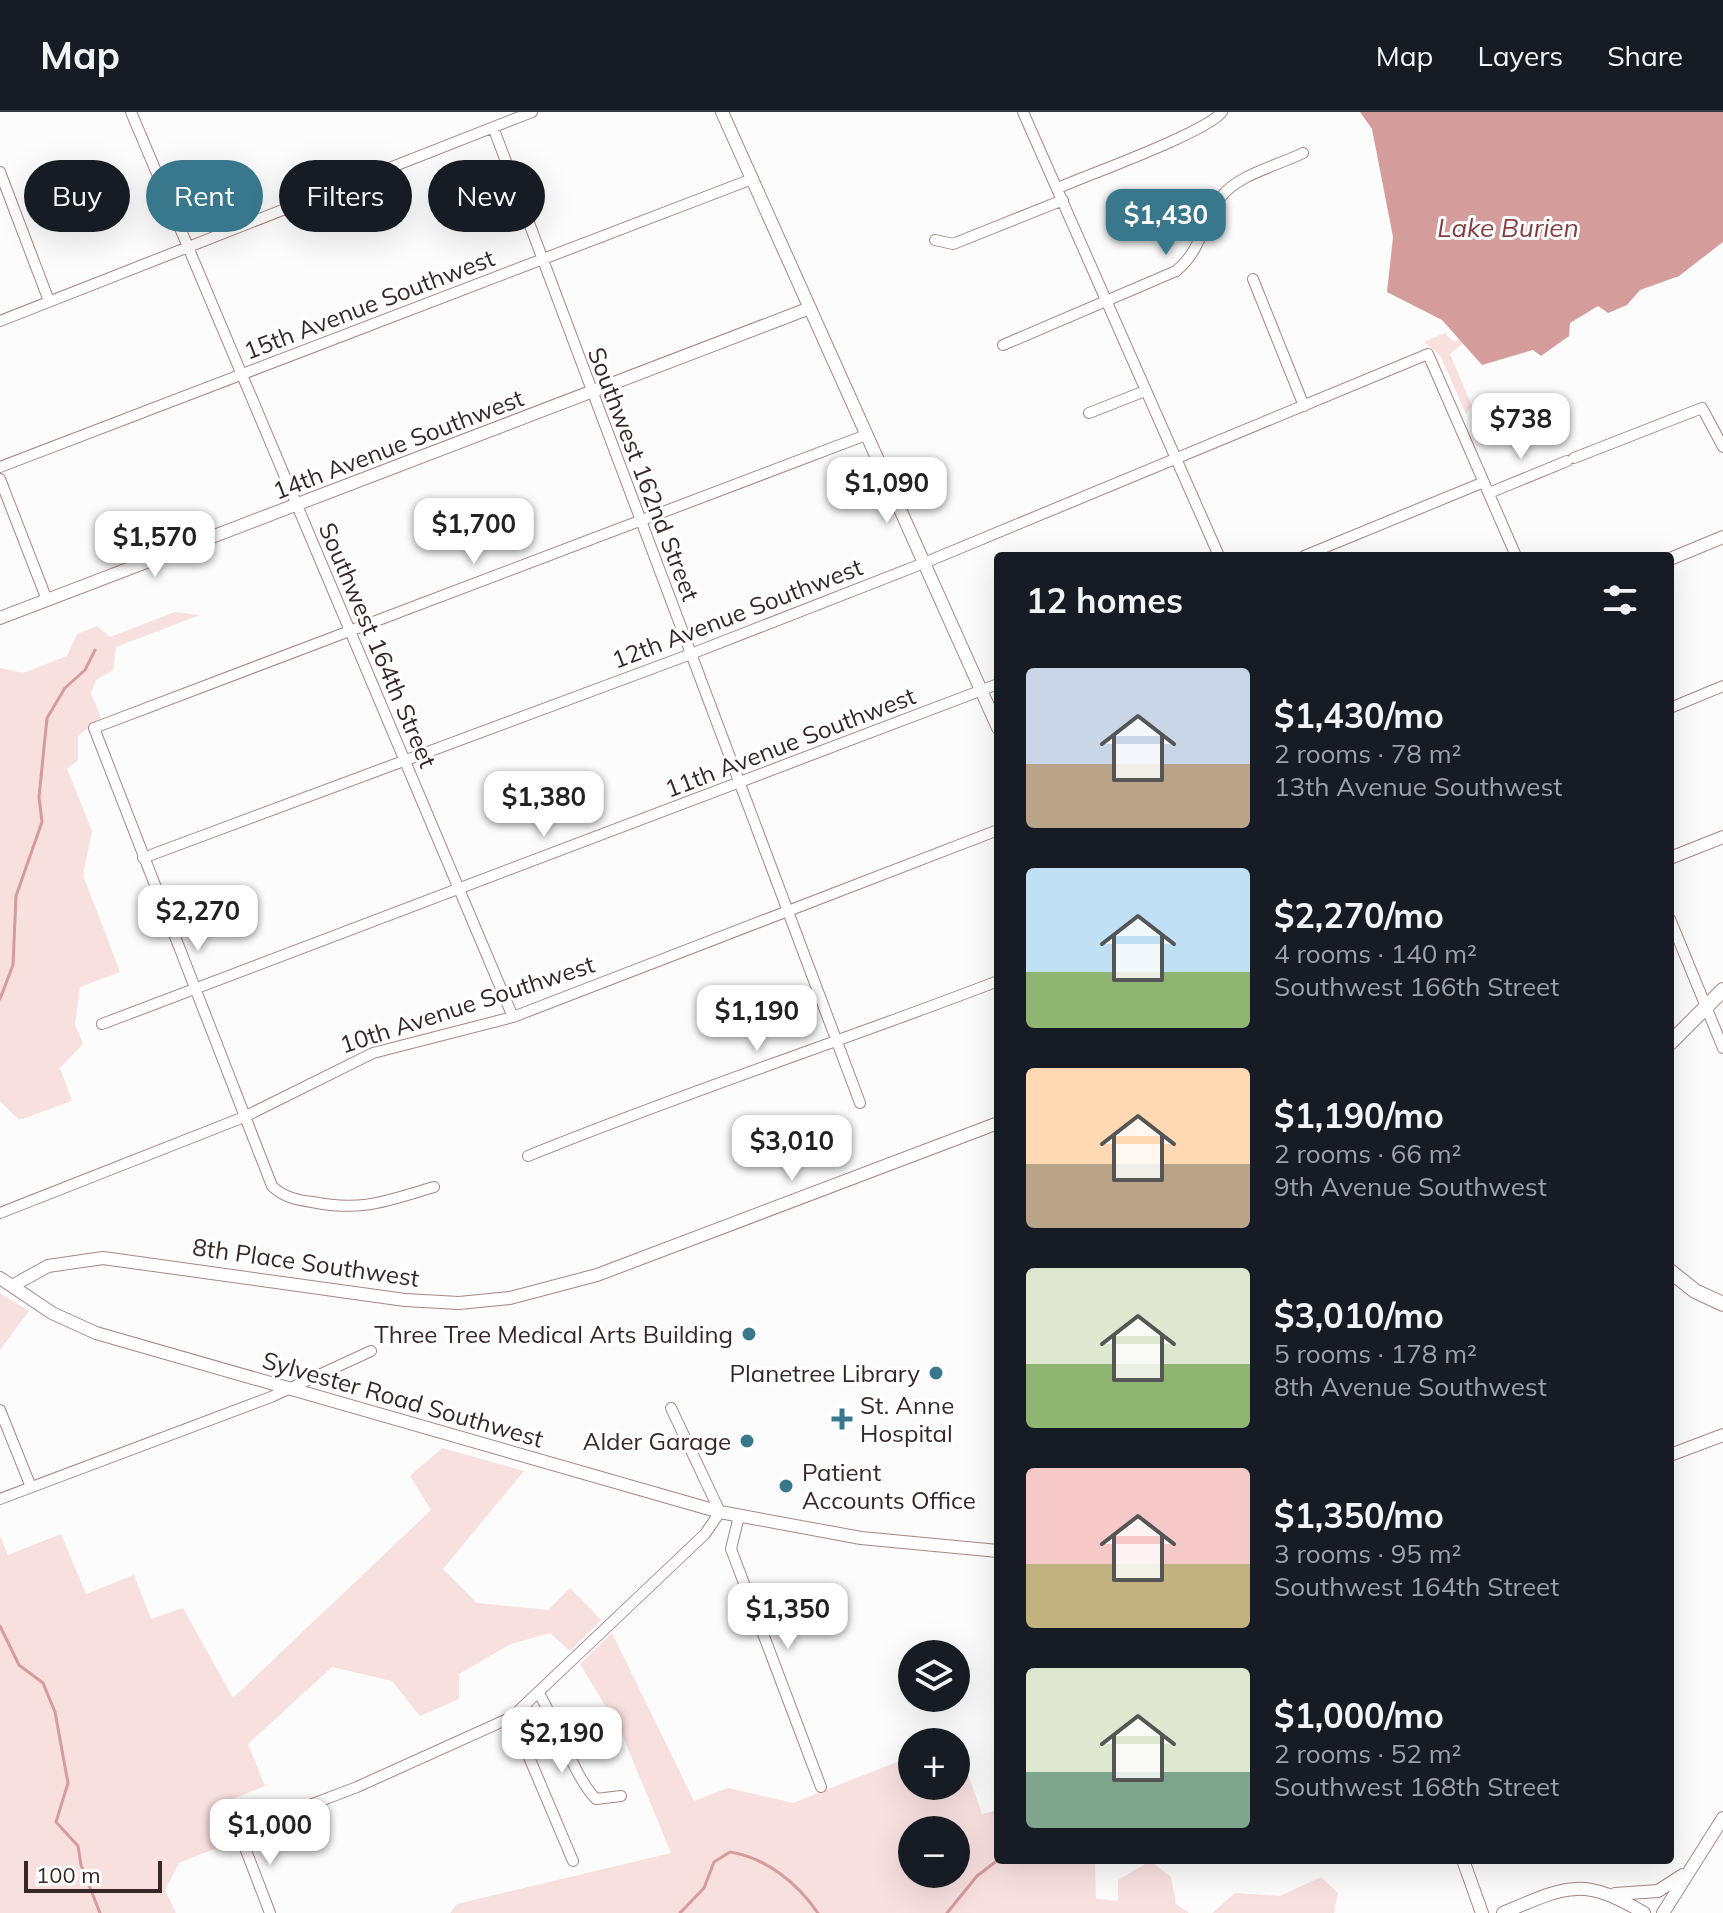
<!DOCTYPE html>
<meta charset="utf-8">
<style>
body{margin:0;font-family:Mulish,sans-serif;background:#242831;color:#f1f3f6;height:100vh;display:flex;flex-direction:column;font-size:30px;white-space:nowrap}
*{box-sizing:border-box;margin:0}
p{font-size:26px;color:#9ea1a6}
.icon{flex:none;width:44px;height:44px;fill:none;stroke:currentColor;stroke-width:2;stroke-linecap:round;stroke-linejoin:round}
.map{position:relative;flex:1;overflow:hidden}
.drawer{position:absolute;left:994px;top:440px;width:680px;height:1312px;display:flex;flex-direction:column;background:#171b24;border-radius:8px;box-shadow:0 8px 32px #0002}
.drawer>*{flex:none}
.hud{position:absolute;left:24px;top:48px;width:760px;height:72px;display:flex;gap:16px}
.controls{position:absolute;left:898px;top:1528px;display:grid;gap:16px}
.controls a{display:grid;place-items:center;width:72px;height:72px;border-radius:50%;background:#171b24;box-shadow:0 8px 32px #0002;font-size:40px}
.scale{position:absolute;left:24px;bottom:20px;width:138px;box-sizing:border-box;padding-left:8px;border:4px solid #372727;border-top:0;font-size:22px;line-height:28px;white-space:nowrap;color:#372727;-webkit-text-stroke:6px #fff;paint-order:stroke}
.price{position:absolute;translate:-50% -68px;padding:0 18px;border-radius:16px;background:#fff;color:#222;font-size:26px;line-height:52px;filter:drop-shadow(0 2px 4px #0008)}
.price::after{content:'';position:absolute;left:50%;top:48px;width:24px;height:18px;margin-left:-12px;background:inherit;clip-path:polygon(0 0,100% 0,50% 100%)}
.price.selected{background:#38778c;color:#fff}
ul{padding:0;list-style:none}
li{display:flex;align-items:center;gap:24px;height:200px;padding:0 32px}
li span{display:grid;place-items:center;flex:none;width:224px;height:160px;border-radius:8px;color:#555}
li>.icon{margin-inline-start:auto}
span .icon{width:96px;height:96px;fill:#fffc;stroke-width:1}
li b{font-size:34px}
h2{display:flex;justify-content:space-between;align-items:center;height:96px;padding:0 32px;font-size:34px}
.pill{padding:0 28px;border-radius:36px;background:#171b24;box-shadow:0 8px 32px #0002;font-size:28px;line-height:72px}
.pill.selected{background:#38778c;color:#fff}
header{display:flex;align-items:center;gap:48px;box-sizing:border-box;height:112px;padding:0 40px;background:#171b24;border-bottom:2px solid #363941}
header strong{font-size:38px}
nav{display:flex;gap:44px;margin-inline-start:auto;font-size:28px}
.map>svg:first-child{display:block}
</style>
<header>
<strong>Map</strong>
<nav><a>Map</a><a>Layers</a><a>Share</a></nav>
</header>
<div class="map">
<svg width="1723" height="1801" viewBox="0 0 1723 1801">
<rect width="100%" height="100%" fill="#fcfcfc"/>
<path fill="#f8e0df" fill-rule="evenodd" d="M1445,221L1454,230L1459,227L1463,231L1450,242L1472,294L1466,302L1440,243L1424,230Z
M175,500L200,503L116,535L113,558L96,568L91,581L101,606L78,624V648L67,657L92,719L83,763L120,860L80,875L75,912L83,932L60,956L72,989L19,1008L0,989V556L23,561L67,544L77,522L97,514L110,525Z
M0,1181L29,1199L0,1238Z
M442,1336L524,1359L443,1457L477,1491L548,1498L570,1476L601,1508L570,1539L550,1521L511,1532L459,1562V1587L420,1604L392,1569L332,1555L248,1632L265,1674L220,1692L234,1729L179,1751L165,1778L176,1801H0V1424L8,1443L61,1422L86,1482L134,1463L151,1507L183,1496L233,1586L431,1398L410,1364Z
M612,1521L694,1689L728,1676L793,1691L912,1644V1674H956V1642L968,1662L982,1702L998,1698V1748L1095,1749L1096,1787L1118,1789V1768L1150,1749L1171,1765L1176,1792L1189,1801H450L457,1792L671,1741L621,1620L580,1552ZM912,1718H956V1762H912Z
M1321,1765L1338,1781L1334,1801H1212L1235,1781L1280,1784Z"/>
<path fill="#d59c9c" d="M1360,0H1723V130L1679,164L1640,178L1627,193L1608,201L1598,194L1570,211L1569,224L1541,244L1533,238L1482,253L1442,208L1387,180L1393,125L1372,17Z"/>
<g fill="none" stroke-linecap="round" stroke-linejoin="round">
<path stroke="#d59c9c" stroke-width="3" d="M0,887L13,853L16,784L42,710L39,685L47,606L65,576L85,558L95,538
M0,1514L19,1553L43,1571L55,1600L68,1671L56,1710L78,1734L81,1753L100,1801
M680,1801L704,1776L714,1750L730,1740C767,1746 797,1771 818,1801
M947,1801L977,1764L998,1748"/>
<defs>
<path id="minor" d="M131,0L513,905
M1023,0L1219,444
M493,15L860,991
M0,60L49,189
M1058,76C1090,62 1205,21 1222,0
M935,128L953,132L1063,88
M1253,167L1304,294
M0,209L532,0
M1003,233L1176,159C1201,139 1203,110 1221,85C1237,63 1279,53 1303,41
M1089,301L1145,279
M1574,346L1702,296L1723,335
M0,355L752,67
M0,367L47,488
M1489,381L1567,349
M1304,444L1484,370
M1670,596L1723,574
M143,746L691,542L924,451L1428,242L1516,444
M1670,807L1723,936
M102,912L998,572
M528,1044C683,981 842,929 998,869
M434,1075C386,1089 363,1100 312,1090C297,1088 283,1085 272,1074L94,616L866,323
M0,1101L244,1005L373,941L513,905L998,718
M0,1298L31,1375
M0,1387L271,1285L371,1239
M739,1404L731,1437L821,1675
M538,1580C557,1610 574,1665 596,1687L621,1684
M512,1605L573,1749
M270,1801L239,1720L357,1675L512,1605L705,1422L720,1400L671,1296"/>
<path id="tertiary" d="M722,0L998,616
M1670,447L1723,425
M0,506L810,196
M1670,746L1723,725
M0,1166L52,1201L96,1221L720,1400L861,1426L998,1439
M12,1174L48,1154L103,1146L405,1188L459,1191L510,1186L597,1163L998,1011
M1670,1343L1723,1323
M1463,1748L1482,1801
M1615,1782L1658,1779L1683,1763
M1503,1801C1566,1774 1583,1764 1644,1801
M1663,1801L1723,1706"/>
<path id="secondary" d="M1670,931L1723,878
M1670,1159L1695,1179L1723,1192"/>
</defs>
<use href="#minor" stroke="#aa8585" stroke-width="12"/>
<use href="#tertiary" stroke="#aa8585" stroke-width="14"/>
<use href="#secondary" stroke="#aa8585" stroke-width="16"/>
<use href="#minor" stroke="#fff" stroke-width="10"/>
<use href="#tertiary" stroke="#fff" stroke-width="12"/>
<use href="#secondary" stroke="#fff" stroke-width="14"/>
</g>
<g fill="#38778c" stroke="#fff" stroke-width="3">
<circle cx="749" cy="1222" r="8"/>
<circle cx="936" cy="1261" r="8"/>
<path d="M838 1295h8v8h8v8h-8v8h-8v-8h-8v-8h8z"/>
<circle cx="747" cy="1329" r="8"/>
<circle cx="786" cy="1374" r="8"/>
</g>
<g text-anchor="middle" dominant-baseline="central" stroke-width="6" stroke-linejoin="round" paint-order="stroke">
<g font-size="24" fill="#372727" stroke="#fff">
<text transform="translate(369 192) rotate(-21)">15th Avenue Southwest</text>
<text transform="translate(398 332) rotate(-21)">14th Avenue Southwest</text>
<text transform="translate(644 362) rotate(69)">Southwest 162nd Street</text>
<text transform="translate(737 501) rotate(-21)">12th Avenue Southwest</text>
<text transform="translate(378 533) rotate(67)">Southwest 164th Street</text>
<text transform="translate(790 630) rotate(-21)">11th Avenue Southwest</text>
<text transform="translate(467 892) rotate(-18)">10th Avenue Southwest</text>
<text transform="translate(306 1150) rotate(8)">8th Place Southwest</text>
<text transform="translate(403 1287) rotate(16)">Sylvester Road Southwest</text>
</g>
<g font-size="24" fill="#372727" stroke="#fff" text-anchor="end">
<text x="733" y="1222">Three Tree Medical Arts Building</text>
<text x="920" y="1261">Planetree Library</text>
<text x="860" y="1293" text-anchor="start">St. Anne<tspan x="860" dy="28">Hospital</tspan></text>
<text x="731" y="1329">Alder Garage</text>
<text x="802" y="1360" text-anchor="start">Patient<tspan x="802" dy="28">Accounts Office</tspan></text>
</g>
<g font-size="26" font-style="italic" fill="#853e41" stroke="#fff">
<text x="1508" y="115">Lake Burien</text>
</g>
</g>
</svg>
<div class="controls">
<a><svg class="icon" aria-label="layers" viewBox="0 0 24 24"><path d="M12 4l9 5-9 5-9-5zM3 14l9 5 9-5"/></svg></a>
<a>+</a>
<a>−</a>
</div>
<div class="scale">100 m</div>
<b class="price selected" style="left:1166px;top:145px">$1,430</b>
<b class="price" style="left:1521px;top:349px">$738</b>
<b class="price" style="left:887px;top:413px">$1,090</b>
<b class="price" style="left:474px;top:454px">$1,700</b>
<b class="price" style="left:155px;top:467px">$1,570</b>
<b class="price" style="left:544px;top:727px">$1,380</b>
<b class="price" style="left:198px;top:841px">$2,270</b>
<b class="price" style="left:757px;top:941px">$1,190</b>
<b class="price" style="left:792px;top:1071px">$3,010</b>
<b class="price" style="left:788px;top:1539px">$1,350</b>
<b class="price" style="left:562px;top:1663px">$2,190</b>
<b class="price" style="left:270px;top:1755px">$1,000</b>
<div class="hud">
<a class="pill">Buy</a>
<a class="pill selected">Rent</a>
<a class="pill">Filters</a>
<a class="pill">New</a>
</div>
<section class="drawer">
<h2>12 homes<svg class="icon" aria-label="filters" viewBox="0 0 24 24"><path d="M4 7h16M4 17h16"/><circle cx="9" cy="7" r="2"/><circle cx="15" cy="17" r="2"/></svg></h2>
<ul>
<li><span style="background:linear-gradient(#c9d6e8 60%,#b9a48a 0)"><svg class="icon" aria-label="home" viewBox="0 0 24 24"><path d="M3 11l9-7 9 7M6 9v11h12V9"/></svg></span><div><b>$1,430/mo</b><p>2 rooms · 78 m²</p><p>13th Avenue Southwest</p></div></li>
<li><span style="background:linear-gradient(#bfe0f5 65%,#8fb573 0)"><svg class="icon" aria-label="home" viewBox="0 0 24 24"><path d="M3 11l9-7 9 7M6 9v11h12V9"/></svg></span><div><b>$2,270/mo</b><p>4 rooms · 140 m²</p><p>Southwest 166th Street</p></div></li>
<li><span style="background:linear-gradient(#ffd9b3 60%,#b9a48a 0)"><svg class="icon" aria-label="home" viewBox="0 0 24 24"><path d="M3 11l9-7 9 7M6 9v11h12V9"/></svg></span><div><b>$1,190/mo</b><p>2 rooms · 66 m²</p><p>9th Avenue Southwest</p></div></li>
<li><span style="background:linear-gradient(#dfe7d0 60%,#8fb573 0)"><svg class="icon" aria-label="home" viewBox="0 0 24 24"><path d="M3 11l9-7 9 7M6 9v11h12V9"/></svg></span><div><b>$3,010/mo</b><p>5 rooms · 178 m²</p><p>8th Avenue Southwest</p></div></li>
<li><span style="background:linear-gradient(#f6c9c9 60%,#c2b280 0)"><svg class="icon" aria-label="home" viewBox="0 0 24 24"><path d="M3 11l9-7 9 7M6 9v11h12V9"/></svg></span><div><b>$1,350/mo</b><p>3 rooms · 95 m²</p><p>Southwest 164th Street</p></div></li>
<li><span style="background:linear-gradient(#dfe7d0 65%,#7fa58c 0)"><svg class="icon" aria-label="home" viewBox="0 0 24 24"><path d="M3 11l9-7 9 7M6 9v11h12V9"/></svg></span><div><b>$1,000/mo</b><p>2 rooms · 52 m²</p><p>Southwest 168th Street</p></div></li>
</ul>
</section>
</div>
